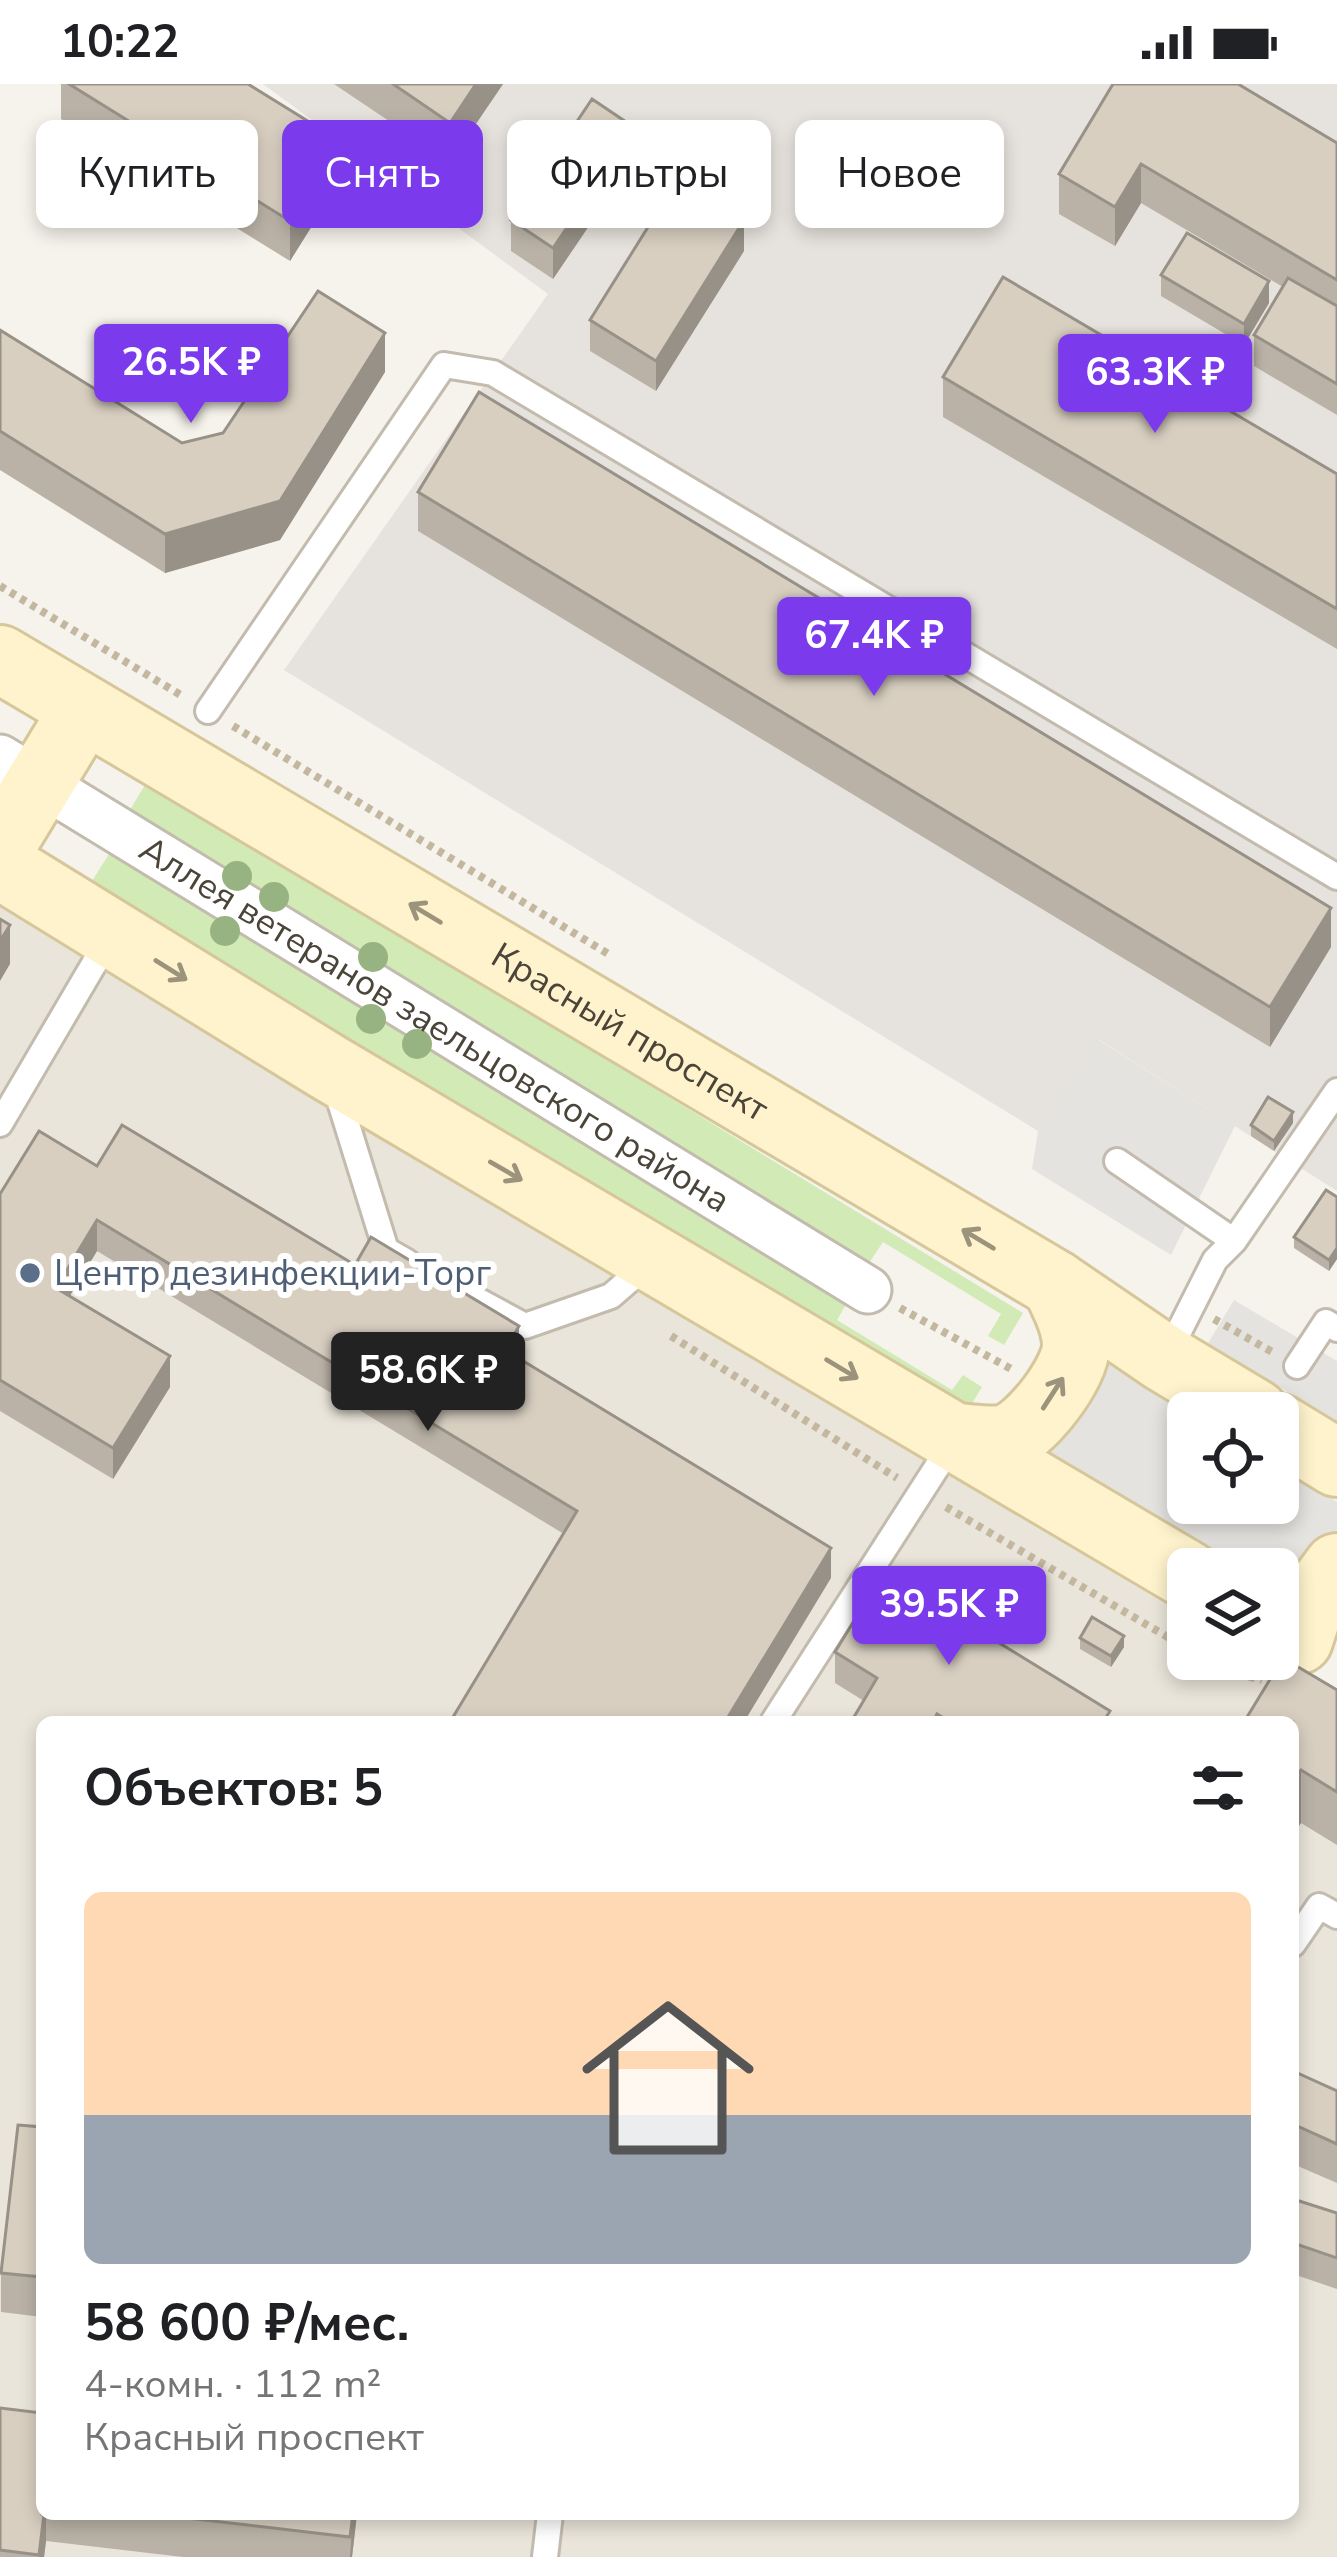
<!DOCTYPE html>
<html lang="ru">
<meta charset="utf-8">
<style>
body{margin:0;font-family:"Nunito Sans",sans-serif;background:#f2f2f2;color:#202124;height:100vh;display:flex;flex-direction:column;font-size:45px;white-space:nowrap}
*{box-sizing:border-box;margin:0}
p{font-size:39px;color:#757577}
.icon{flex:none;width:66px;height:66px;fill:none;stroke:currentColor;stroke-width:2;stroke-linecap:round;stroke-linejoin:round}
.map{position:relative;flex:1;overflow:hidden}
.side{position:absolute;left:36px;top:1632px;width:1263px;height:804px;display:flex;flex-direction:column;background:#fff;border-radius:18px;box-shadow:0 6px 18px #0003}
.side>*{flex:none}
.hud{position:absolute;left:36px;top:36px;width:1266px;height:108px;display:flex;gap:24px}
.controls{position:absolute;left:1167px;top:1308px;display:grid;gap:24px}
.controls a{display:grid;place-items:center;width:132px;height:132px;border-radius:18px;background:#fff;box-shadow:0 6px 18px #0003;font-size:60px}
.price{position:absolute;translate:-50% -102px;padding:0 27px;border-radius:12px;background:#7c3aed;color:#fff;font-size:39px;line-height:78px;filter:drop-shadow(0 3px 6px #0008)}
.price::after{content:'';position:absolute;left:50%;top:72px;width:36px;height:27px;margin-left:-18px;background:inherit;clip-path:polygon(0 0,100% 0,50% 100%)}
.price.on{background:#222;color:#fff}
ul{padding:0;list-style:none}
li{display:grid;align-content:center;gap:24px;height:636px;padding:0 48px}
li+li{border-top:3px solid #e0e0e0}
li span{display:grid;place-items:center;height:372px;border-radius:18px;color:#555}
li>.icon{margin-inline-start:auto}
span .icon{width:216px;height:216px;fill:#fffc;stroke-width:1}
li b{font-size:51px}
h2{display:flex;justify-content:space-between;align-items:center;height:144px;padding:0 48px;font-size:51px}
.tag{padding:0 42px;border-radius:18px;background:#fff;box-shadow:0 6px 18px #0003;font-size:42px;line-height:108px}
.tag.on{background:#7c3aed;color:#fff}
.status{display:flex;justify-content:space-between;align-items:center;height:84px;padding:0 60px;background:#fff;direction:ltr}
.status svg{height:33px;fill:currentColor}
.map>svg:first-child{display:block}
</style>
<div class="status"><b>10:22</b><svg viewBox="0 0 49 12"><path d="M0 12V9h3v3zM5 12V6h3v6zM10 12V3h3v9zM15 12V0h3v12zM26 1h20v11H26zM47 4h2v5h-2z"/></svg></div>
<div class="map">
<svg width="1337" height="2473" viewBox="0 0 1337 2473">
<rect width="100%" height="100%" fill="#f6f3ec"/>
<path fill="#eae5da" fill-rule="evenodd" d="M0,819L416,1076L1188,1533V1575H1260L1337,1621V2473H0ZM42,1638H1293V2430H42Z"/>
<path fill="#e6e2dd" d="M263,0H1337V1107L1098,955L1038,1047L284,586L548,210Z"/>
<path fill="#d2eab5" d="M148,696L1023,1229L1004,1261L988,1252L1001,1230L883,1158L865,1185L125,734Z
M116,759L852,1210L837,1236L952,1306L963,1291L982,1303L965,1331L92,797Z"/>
<path fill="#e5e3e0" d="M1097,955L1235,1042L1171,1171L1032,1085L1038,1047Z
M1234,1216L1337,1277V1337L1207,1261Z
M1095,1266L1195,1329H1188V1419H1278V1381L1337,1418V1445L1288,1525L1278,1519V1485H1223L1033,1368Z"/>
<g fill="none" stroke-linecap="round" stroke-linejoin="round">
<defs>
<path id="lane" d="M208,627L444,281L493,289L1337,793
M336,1005L386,1166L407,1178
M0,1040L111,851
M1117,1077L1234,1157
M438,1195L525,1242L611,1212L649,1179
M1166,1273L1215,1176L1234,1157L1337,1007
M1297,1282L1326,1238L1337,1245
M773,1638L953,1358
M1293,1860L1319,1822L1337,1832
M545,2473L550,2430"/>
<g id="street">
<path id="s1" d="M0,674L868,1206"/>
</g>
<g id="secondary">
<path id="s2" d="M0,575L1055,1200L1165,1275L1255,1329"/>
<path d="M0,764L83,627"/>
<path d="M0,781L328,983L1188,1491"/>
<path d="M1278,1343L1337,1379"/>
<path d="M956,1353C971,1354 989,1357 1003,1355C1030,1350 1076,1288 1076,1262C1076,1240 1064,1219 1055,1200"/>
<path d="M1299,1556L1312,1517L1337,1483"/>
</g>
</defs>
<use href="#lane" stroke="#c2bbae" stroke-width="30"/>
<use href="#street" stroke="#c2bbae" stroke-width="51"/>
<use href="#secondary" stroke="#d6c79b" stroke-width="72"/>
<path stroke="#c4b79f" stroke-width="8" stroke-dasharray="6 6" stroke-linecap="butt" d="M0,502L184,613
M233,642L610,871
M900,1224L1013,1286
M1214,1235L1274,1269
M671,1252L897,1394
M946,1423L1188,1565
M1205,1575L1223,1586L1262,1596"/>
<use href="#lane" stroke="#fff" stroke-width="24"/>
<use href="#street" stroke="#fff" stroke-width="45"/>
<use href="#secondary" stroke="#fff3cd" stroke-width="66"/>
</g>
<g fill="#97b381">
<circle cx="237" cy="792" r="15"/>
<circle cx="274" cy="813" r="15"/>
<circle cx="225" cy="847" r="15"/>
<circle cx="373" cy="873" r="15"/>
<circle cx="371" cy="935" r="15"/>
<circle cx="417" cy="960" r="15"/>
</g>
<path fill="#bab2a6" d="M61,0H248L340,97L290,177L61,35Z
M334,0H503L450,78Z
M1113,0L1337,59V331L1254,282V251L1283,203L1141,119L1115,162L1059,130V90Z
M635,74L553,195L511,167V136Z
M744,167L656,307L590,267V236Z
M1161,191L1269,219L1244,261L1161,212Z
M0,246L182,359L223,349L385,288L280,456L165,489L0,386Z
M943,293L1337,390V565L943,333Z
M418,408L1331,863L1270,963L418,447Z
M1293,1039L1274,1067L1251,1052V1041Z
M97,1082L355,1181L518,1274L831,1494L564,1450L97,1167L69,1212L170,1303L113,1395L0,1327V1110Z
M1337,1113V1175L1329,1187L1294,1164V1153Z
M1080,1554L1124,1563L1111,1583L1080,1565Z
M835,1568L1110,1638H851L864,1617L835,1599Z
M1337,1606V1761L1301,1739L1293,1750V1638Z
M1293,1987L1337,2007V2099L1293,2080Z
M42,2043V2233L1,2228V2189Z
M1293,2115L1337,2129V2205L1293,2190Z
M0,2324L42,2430H357L352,2473H183L46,2457L44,2473H0Z"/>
<path fill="#979187" d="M476,0H503L450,78V39Z
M635,44V74L553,195V164Z
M340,57V97L290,177V137Z
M1141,80V119L1115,162V123Z
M744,136V167L656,307V277Z
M1269,197V219L1244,261V240Z
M385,249V288L280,456L165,489V450Z
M1331,824V863L1270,963V923Z
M10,841V880L0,897V857Z
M1293,1028V1039L1274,1067V1057Z
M97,1136V1167L56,1235V1204Z
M1337,1164V1175L1329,1187V1176Z
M519,1242V1273L505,1297V1266Z
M170,1272V1303L113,1395V1364Z
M831,1464V1494L744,1638H725Z
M1124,1552V1563L1111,1583V1572Z
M1301,1686V1739L1293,1750V1780V1698Z
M44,2430H46V2457L44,2473H39Z
M353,2430H357L352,2473H350Z"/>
<path fill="#d8cfc1" stroke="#979187" stroke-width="3" d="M69,0H248L340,57L290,137Z
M393,0H476L450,39Z
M1113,0H1238L1337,59V196L1141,80L1115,123L1059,90Z
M592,15L635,44L553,164L511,136Z
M678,95L744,136L656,277L590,236Z
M1187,149L1269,197L1244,240L1161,191Z
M1003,193L1337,390V525L943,293Z
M1288,194L1337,222V300L1254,251Z
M318,207L385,249L280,417L165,450L0,347V246L182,359L223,349Z
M479,308L1331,824L1270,923L418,408Z
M0,835L10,841L0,857Z
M1268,1013L1293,1028L1274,1057L1251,1041Z
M122,1041L355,1181L371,1153L519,1242L505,1266L831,1464L725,1638H450L577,1427L97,1136L56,1204L170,1272L113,1364L0,1296V1110L39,1047L97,1082Z
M1326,1106L1337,1113V1164L1329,1176L1294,1153Z
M884,1488L1110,1627L1103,1638H950L937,1630L933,1638H851L877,1594L835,1568Z
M1092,1533L1124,1552L1111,1572L1080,1554Z
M1283,1574L1337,1606V1708L1301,1686L1293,1698V1638H1244Z
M1293,1987L1337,2007V2060L1293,2040Z
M18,2041L42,2043V2193L1,2189Z
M1293,2115L1337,2129V2174L1293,2159Z
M0,2324L42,2329V2430H44L39,2471L0,2466Z
M153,2430H353L350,2453Z"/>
<defs><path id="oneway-shaft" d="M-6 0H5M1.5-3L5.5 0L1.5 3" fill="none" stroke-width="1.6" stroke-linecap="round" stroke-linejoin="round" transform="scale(3)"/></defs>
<g stroke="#9c937c">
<use href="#oneway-shaft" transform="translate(425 829) rotate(-149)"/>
<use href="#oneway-shaft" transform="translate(171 886) rotate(32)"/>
<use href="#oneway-shaft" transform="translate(506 1087) rotate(30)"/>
<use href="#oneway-shaft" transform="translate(978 1155) rotate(-149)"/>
<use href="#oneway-shaft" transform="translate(842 1285) rotate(31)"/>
<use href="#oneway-shaft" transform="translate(1053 1309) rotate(-57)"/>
</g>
<circle fill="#5c6f8a" stroke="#fff" stroke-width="4.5" cx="30" cy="1189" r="12"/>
<g text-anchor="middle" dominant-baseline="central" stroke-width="12" stroke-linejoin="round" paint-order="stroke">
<g font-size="36" fill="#4b4439" stroke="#fff">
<text stroke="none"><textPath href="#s1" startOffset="510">Аллея ветеранов заельцовского района</textPath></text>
<text stroke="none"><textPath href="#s2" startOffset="732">Красный проспект</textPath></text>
</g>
<g font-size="36" fill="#4e5e75" stroke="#fff" text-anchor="start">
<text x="54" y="1189">Центр дезинфекции-Торг</text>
</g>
</g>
</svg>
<div class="controls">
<a><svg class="icon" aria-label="locate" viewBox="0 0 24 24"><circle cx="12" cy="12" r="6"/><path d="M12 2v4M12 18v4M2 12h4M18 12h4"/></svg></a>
<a><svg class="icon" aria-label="layers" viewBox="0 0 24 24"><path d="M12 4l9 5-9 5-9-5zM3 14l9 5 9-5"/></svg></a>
</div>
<b class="price" style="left:191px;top:342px">26.5K ₽</b>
<b class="price" style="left:1155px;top:352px">63.3K ₽</b>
<b class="price" style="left:874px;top:615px">67.4K ₽</b>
<b class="price on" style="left:428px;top:1350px">58.6K ₽</b>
<b class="price" style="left:949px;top:1584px">39.5K ₽</b>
<div class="hud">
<a class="tag">Купить</a>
<a class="tag on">Снять</a>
<a class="tag">Фильтры</a>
<a class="tag">Новое</a>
</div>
<section class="side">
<h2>Объектов: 5<svg class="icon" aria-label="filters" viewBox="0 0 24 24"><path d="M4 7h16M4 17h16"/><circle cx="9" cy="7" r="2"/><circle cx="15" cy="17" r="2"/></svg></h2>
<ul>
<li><span style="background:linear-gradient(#ffd9b3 60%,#9aa5b1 0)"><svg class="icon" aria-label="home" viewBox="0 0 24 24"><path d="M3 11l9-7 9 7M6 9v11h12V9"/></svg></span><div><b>58 600 ₽/мес.</b><p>4-комн. · 112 m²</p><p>Красный проспект</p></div></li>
</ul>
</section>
</div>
